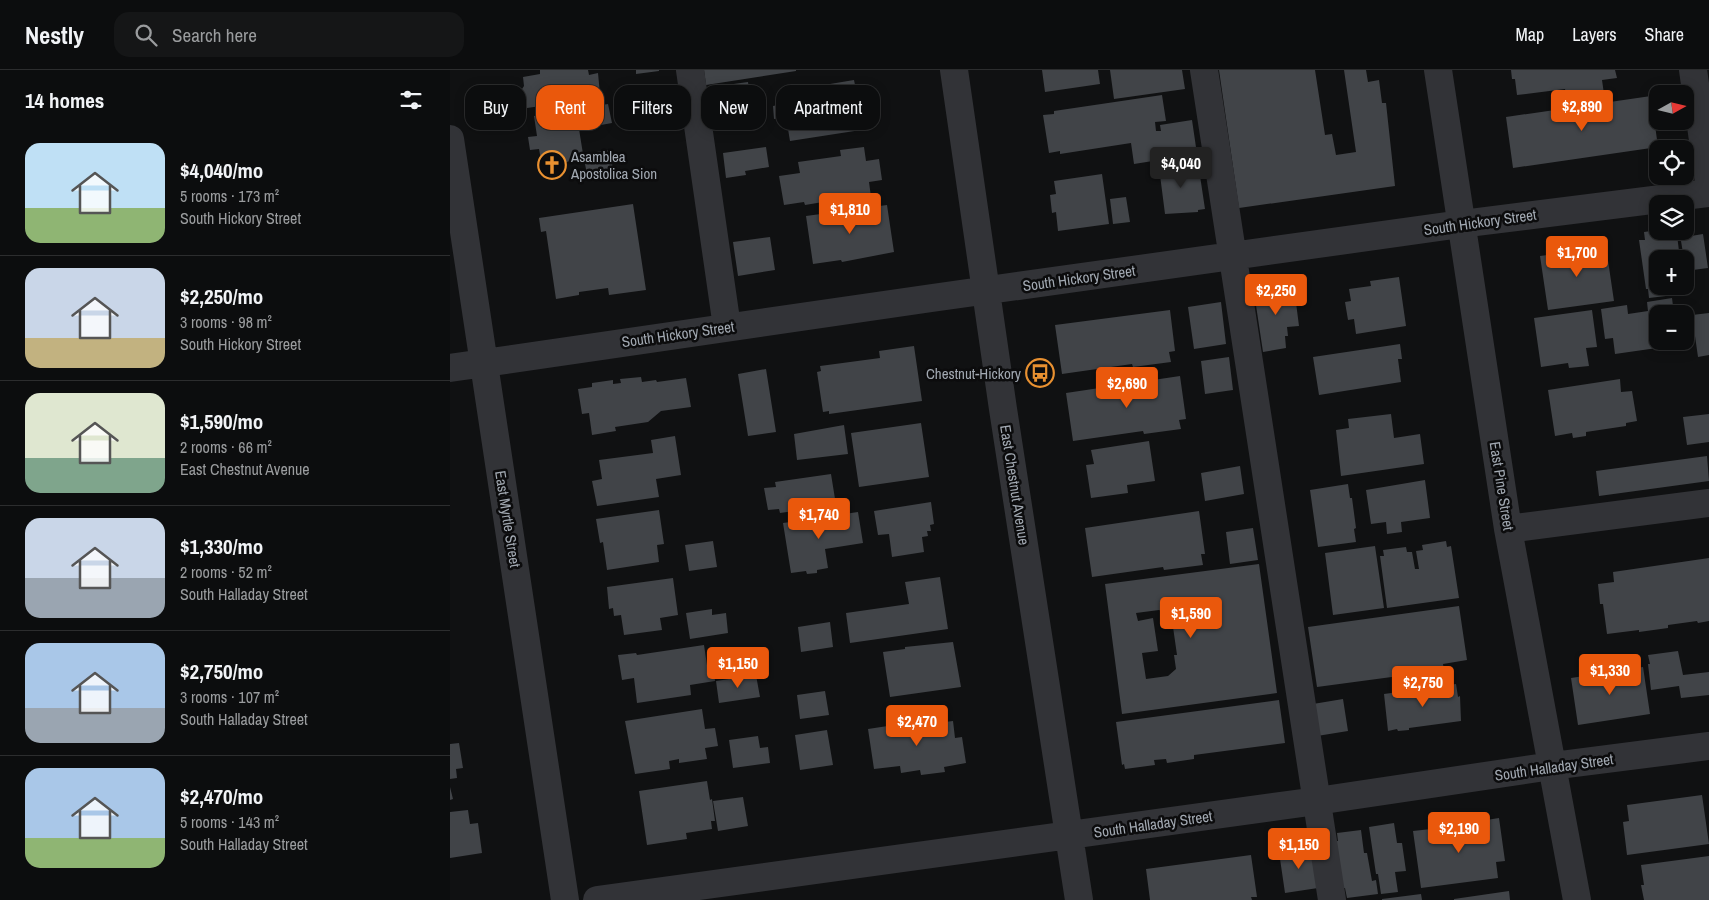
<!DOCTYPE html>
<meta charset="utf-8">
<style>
body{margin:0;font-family:"Archivo Narrow",sans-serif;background:#151617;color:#f1f3f6;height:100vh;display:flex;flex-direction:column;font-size:19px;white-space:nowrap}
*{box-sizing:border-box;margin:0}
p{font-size:16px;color:#9a9c9e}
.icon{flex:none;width:28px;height:28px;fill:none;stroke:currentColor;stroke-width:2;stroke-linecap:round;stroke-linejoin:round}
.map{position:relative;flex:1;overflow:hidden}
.details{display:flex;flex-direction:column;background:#0c0d0e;width:450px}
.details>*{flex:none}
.banner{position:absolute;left:15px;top:15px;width:475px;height:45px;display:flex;gap:10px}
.needle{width:32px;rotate:82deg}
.controls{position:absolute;left:1199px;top:15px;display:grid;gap:10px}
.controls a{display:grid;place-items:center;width:45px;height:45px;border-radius:10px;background:#0c0d0e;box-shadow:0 2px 12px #0003,0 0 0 1px #2c2d2e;font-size:25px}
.price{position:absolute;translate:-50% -42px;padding:0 11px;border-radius:5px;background:#ea580c;color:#fff;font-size:16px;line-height:32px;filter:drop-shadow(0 1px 2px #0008)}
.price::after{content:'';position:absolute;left:50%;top:30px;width:15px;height:11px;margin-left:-8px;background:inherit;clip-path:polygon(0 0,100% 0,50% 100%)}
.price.active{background:#222;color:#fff}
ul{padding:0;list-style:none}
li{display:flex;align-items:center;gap:15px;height:125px;padding:0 25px}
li+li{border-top:1px solid #2c2d2e}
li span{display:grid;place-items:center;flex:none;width:140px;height:100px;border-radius:15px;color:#555}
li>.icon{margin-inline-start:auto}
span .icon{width:60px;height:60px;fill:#fffc;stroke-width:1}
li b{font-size:21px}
h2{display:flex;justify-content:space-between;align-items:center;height:60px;padding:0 25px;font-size:21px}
.tag{padding:0 18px;border-radius:15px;background:#0c0d0e;box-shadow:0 2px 12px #0003,0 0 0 1px #2c2d2e;font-size:18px;line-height:45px}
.tag.active{background:#ea580c;color:#fff}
header{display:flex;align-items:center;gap:30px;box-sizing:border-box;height:70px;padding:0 25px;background:#0c0d0e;border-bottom:1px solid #2c2d2e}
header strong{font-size:24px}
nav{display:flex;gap:28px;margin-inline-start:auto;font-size:18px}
.search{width:350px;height:45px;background:#151617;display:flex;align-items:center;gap:12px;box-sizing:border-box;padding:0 18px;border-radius:15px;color:#9a9c9e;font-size:19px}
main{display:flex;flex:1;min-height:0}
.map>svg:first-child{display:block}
</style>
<header>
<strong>Nestly</strong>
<div class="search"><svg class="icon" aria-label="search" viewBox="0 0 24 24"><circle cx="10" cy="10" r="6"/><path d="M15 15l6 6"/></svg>Search here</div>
<nav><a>Map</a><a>Layers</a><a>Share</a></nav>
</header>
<main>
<section class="details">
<h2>14 homes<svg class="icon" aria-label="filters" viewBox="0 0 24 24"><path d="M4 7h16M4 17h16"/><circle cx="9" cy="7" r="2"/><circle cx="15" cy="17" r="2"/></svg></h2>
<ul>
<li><span style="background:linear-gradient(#bfe0f5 65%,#8fb573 0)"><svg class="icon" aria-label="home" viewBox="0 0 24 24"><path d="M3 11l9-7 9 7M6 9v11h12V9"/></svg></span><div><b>$4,040/mo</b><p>5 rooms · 173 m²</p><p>South Hickory Street</p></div></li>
<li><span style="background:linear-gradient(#c9d6e8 70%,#c2b280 0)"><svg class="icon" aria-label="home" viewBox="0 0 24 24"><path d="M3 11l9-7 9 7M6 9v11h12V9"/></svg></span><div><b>$2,250/mo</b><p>3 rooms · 98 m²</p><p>South Hickory Street</p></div></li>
<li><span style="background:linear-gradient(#dfe7d0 65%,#7fa58c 0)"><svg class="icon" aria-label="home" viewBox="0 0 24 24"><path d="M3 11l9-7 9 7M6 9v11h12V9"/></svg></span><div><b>$1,590/mo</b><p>2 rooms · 66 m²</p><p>East Chestnut Avenue</p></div></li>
<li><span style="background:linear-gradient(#c9d6e8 60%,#9aa5b1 0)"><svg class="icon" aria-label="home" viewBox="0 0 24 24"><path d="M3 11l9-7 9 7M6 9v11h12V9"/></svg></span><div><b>$1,330/mo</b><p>2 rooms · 52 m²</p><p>South Halladay Street</p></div></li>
<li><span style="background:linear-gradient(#a9c7e8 65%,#9aa5b1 0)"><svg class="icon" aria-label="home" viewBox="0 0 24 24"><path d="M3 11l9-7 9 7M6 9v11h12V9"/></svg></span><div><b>$2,750/mo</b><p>3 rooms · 107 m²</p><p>South Halladay Street</p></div></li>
<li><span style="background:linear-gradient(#a9c7e8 70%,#8fb573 0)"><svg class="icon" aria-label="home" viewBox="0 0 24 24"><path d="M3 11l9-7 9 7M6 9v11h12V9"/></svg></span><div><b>$2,470/mo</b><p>5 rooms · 143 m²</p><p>South Halladay Street</p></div></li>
</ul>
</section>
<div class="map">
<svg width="1259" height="830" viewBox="0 0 1259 830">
<rect width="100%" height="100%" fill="#101112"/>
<path fill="#414448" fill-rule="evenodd" d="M90,0H138L139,5L148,3L150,24L98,31V35L77,38L76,27L73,25L72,19L74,16L73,7L90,4Z
M186,0H209V1L186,4Z
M254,0H346V1L256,15Z
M592,0H648L650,14L595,22Z
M660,0H732L735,19L664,29Z
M769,0H865L875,65L882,64L886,85L906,82L894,0H916L918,12L929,10L932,33H936L945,116L789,138Z
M1061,0H1165L1167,8L1152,10L1154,24L1117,29L1115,19L1067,25L1065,9H1062Z
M404,10L407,25L419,23L422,45L410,46L411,60L340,71L336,47L324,49L323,36L333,34L332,21L350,18V23L380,19V14Z
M298,12L302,40L273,44L269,16Z
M712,25L716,51L705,52L706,61H711L710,55L742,50L747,84L684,94L681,73L610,84V81L599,83L593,45L604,44V41Z
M1201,26L1208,77L1063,98L1056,47Z
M158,34L162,53L129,59L133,84L160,80L163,100L137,104L134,89L92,96L89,79L80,80L78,67L87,66L84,46Z
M316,77L319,97L295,101L296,105L276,108L273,83Z
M414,77L416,91L429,89L432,110L419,112L421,127L397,131V128L355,135L354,132L334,135L329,106L350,103L348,92L391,86L390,80Z
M726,88L728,102L749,99L755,139L748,140V142L715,144L710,105L712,104L710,91Z
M652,104L659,154L608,161L606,142L602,143L600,125L606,124L604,111Z
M676,127L680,152L663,154L660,129Z
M183,134L196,220L159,225L158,218L129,222V225L106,229L96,161L91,162L89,148Z
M437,135L444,182L392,192L391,190L363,194L356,146Z
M1208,160V161H1221V166L1227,165L1230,189H1208V216H1231L1233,224L1199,228L1198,219H1196L1189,170H1195L1194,162Z
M1253,164L1258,198L1235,201V189H1234L1231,171L1235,170V167Z
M320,167L325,200L288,206L283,172Z
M1156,177L1164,231L1098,240L1090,186Z
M949,207L956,256L906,264L904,249L898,250L895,232L901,231L899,219L921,216L920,211Z
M844,217L849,256L837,257L838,266H835L836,278L813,282L804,222Z
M1222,228L1224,244H1208V271H1221V276L1165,284L1163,268L1155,269L1151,239L1177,235L1178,244L1198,241L1197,232Z
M771,232L776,274L744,279L738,237Z
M720,240L725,281L719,282L721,292L683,297L682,294L612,304L605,255Z
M1142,240L1147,277L1136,278L1139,296L1119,298L1118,293L1091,297L1084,248Z
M1259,243V285L1248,287L1242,245Z
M950,274L952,289H948L951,312L869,325L863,287Z
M464,276L472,331L379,344V341L373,342L367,302L371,301L370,296L430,288L429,281Z
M779,287L783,320L755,324L751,291Z
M316,299L326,362L298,366L288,304Z
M730,306L736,349L729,350L731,359L694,364L693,361L623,371L616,323Z
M191,307L192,312L206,310L207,312L236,308L241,337L211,341L198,352L165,357L166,361L142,365L139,343L132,344L128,319L142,317V313L163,310V314L171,313L170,309Z
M1170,309L1171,322L1182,321L1187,351L1176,353V356L1136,362V366L1123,368L1122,363L1105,366L1098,320Z
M941,344L944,368L970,364L974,394L891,406L886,360L899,358L898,349Z
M1259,344V372L1237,375L1233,347Z
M471,353L479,407L409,417L401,363Z
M394,355L398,384L347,390L344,364Z
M225,366L231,405L206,409L209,427L147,436L142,411L152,409L149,390L203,383L201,370Z
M699,371L705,411L677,415L678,423L641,428L636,395L644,394L641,380Z
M1257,386L1259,411L1149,426L1146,401Z
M790,396L794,424L755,431L751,403Z
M381,404L386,435L330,443L329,439L318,440L314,418L326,417L325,412Z
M975,410L980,448L951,452L952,462L937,464L936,452L921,454L916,420Z
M898,414L900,428H902L906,458L904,459L906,472L868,477L860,420Z
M481,432L484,454L480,455L481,461H477L478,466L472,467L474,482L442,487L439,464L428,465L424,441Z
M209,440L214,474L207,475L209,492L157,500L153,472L150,473L146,449Z
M749,441L755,484H751L753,495L714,500L713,497L642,507L635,458Z
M408,442L413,473L375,479L378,498L367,500V503L357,504L356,501L341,503L333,453Z
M803,458L808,490L780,494L776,462Z
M263,471L267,497L239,501L235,475Z
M996,471L997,477L1001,476L1009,528L937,538L930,486H934L933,480L956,477L957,482H962L965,499H969L966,481L973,480L972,475Z
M925,476L934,538L883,545L875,483Z
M1259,488V551L1248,553L1247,551L1218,555V558L1189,562V560L1157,564L1153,534H1150L1148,514L1164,512L1163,502Z
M809,494L827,623L672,644L655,514ZM709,540L718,544L720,557H723L727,585H724L726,599L718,606L696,609L692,583L708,581L703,548L688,551L686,543Z
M490,507L498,559L400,573L396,543L459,534L455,512Z
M223,508L228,545L210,548L212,560L174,565L171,545L164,546L163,538L159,539L157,517Z
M1009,536L1017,590L993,594L994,600L867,617L858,557Z
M262,539V545L276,543L278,563L240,569L236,543Z
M380,552L383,577L351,582L348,557Z
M503,572L511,617L440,627L433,582L455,579V577Z
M254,575L258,602L264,601L265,611L240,615L241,625L187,633L184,608L172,610L168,585L186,583L187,585Z
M1228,581L1233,605L1259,602V625L1231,628L1229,616L1201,620L1198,594H1200L1198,585Z
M1193,597L1200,644L1128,655L1121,608Z
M306,605L310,627L269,633L266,611Z
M1006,614L1008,627L1010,626L1011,651L959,658V660L948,661L947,659L938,661L934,624Z
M375,621L379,645L350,649L347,625Z
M893,629L898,661L867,666L863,634Z
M829,630L835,673L744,685V689L717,693L716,689L704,690L705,695L675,699L674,694L672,695L666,652Z
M252,639L255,659L265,658L268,676L255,678L257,689L229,693V689L219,691L220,699L185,704L175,651Z
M477,650L478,654L503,651L505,668L512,667L516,693L494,697L495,702L471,705L470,700L451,703L450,696L424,699L418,659Z
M377,660L383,695L350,700L345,665Z
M308,666L310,678L318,677L320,693L283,698L279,670Z
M9,673L13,698L6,699L7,708L0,709V674Z
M257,711L260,730L262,729L265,751H261L262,759L236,763L237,769L197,775L189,721Z
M0,717L3,729L0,730Z
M1252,725L1259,774L1177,785L1173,752L1179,751L1177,735Z
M293,727L298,756L268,761L263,731Z
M18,740L20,754L28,753L32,783L0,788V742Z
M1049,748L1055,791L1046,792L1048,808L971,818L963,761L990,758L991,768L1000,767L999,756Z
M944,753L947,773H952L956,801L945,802L948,822L931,824L928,804H926L919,757Z
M911,760L914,783H917L922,811L926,810L928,824L897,828L895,818H893L886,771H888L887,763Z
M862,776L868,818L835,823L829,782Z
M801,785L807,827H801L802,830H700L696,799Z
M1259,786V830H1194L1191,815H1194L1191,795Z
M1059,821L1060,830H1004V829Z
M971,824L972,830H932V829Z"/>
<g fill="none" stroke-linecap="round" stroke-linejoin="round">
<path stroke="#323337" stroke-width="28" d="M240,0L277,257
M504,0L553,339L629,830
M754,0L882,830
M988,0L1058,459L1127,830
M1243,0L1259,112
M0,69L115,830
M0,298L482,228L1011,154L1259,123
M1058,459L1259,433
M147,830L867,731L1102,696L1259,676"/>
</g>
<defs>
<symbol id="church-ring" viewBox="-11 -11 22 22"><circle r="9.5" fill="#0c0c0d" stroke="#e99131" stroke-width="1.5"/><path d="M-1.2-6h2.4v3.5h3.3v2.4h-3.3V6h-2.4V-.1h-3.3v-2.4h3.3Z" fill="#e99131"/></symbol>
<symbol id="bus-ring" viewBox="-11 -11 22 22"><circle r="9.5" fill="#0c0c0d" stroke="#e99131" stroke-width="1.5"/><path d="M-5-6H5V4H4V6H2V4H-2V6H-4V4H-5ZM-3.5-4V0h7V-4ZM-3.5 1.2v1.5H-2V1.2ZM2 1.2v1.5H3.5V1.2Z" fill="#e99131"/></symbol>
</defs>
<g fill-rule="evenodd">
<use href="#church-ring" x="86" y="79" width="32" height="32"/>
<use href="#bus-ring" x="574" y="287" width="32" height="32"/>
</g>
<g text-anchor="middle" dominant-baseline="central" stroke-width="5" stroke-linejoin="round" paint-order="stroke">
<g font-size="15" fill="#a2a9b2" stroke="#0c0c0d" text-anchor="start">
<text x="121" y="86">Asamblea<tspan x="121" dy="17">Apostolica Sion</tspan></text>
<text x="571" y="303" text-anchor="end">Chestnut-Hickory</text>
</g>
<g font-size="15" fill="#a2a9b2" stroke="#0c0c0d">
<text transform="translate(1030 152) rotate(-8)">South Hickory Street</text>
<text transform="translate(629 208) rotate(-8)">South Hickory Street</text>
<text transform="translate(228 264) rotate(-8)">South Hickory Street</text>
<text transform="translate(565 415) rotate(81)">East Chestnut Avenue</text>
<text transform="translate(1052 416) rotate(81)">East Pine Street</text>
<text transform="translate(58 449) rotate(81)">East Myrtle Street</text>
<text transform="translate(1104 697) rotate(-8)">South Halladay Street</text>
<text transform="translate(703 754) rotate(-8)">South Halladay Street</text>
</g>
</g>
</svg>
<div class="controls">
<a><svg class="needle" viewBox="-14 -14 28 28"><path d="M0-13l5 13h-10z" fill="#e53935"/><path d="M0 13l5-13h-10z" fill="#9a9c9e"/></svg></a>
<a><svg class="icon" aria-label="locate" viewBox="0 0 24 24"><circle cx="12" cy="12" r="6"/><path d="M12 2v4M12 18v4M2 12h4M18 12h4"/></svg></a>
<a><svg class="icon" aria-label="layers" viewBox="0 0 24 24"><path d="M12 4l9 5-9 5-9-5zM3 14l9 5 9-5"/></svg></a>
<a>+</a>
<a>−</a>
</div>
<b class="price" style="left:1132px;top:62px">$2,890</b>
<b class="price active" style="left:731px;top:119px">$4,040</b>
<b class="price" style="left:400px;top:165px">$1,810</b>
<b class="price" style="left:1127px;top:208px">$1,700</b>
<b class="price" style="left:826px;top:246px">$2,250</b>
<b class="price" style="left:677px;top:339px">$2,690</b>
<b class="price" style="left:369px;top:470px">$1,740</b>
<b class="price" style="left:741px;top:569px">$1,590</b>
<b class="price" style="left:288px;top:619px">$1,150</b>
<b class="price" style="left:1160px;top:626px">$1,330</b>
<b class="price" style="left:973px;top:638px">$2,750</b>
<b class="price" style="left:467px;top:677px">$2,470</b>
<b class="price" style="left:1009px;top:784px">$2,190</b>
<b class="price" style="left:849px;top:800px">$1,150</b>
<div class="banner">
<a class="tag">Buy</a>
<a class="tag active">Rent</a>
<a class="tag">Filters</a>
<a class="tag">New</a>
<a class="tag">Apartment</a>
</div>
</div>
</main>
